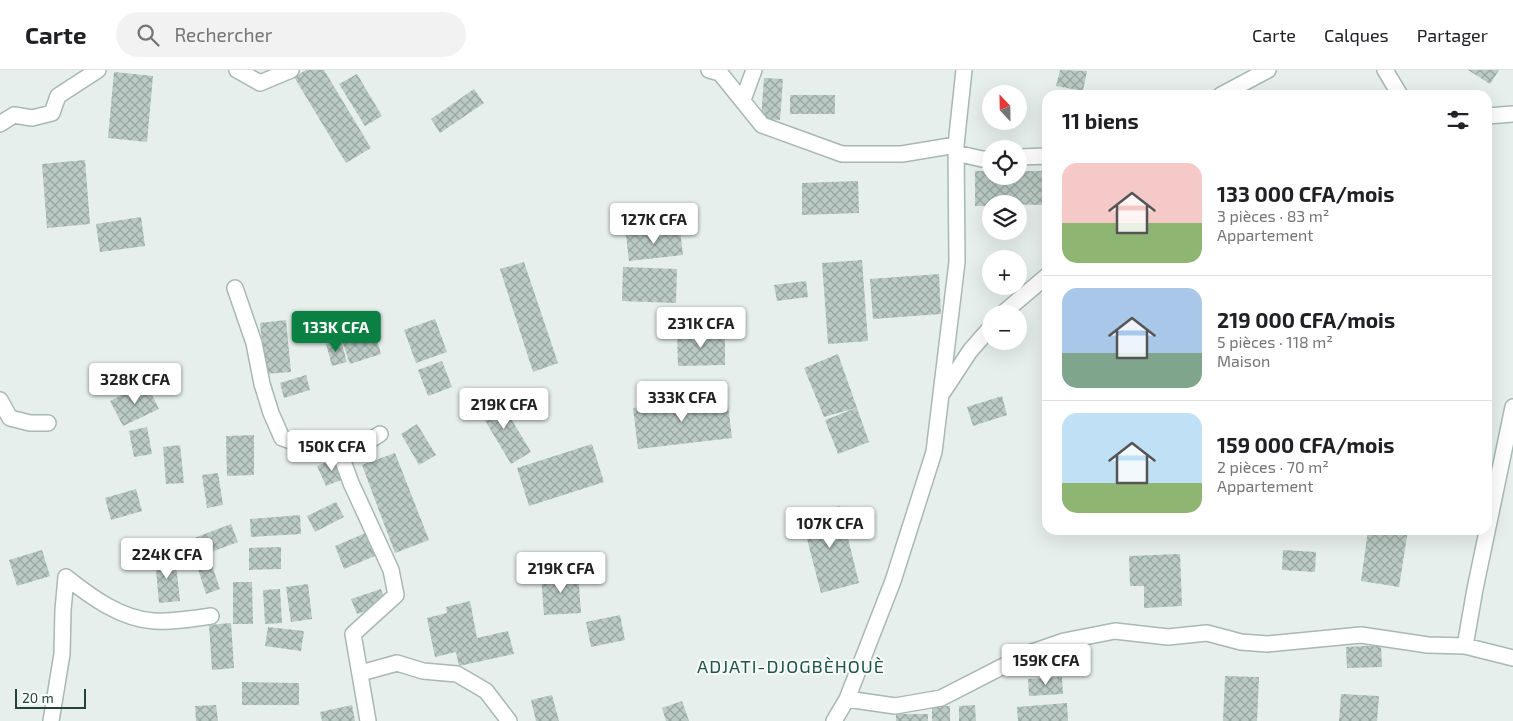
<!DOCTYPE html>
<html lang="fr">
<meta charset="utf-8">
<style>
body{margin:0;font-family:"Exo 2",sans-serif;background:#f2f2f2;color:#202124;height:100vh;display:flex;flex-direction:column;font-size:19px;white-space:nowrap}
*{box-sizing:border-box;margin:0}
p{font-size:16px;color:#757577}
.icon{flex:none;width:28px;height:28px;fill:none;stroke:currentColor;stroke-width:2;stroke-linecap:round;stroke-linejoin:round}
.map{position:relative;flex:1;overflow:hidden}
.details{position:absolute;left:1042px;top:20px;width:450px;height:445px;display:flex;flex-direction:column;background:#fff;border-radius:15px;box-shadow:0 5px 20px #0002}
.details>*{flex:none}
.needle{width:32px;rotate:338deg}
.buttons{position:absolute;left:982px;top:15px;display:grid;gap:10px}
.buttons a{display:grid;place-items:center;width:45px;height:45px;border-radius:50%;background:#fff;box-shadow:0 5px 20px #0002;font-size:25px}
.scale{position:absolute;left:15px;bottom:12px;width:71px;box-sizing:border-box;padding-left:5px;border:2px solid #24423a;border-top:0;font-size:14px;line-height:18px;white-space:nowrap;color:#24423a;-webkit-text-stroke:4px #f7fbf9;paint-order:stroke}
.price{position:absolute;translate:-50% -42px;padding:0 11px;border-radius:5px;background:#fff;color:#222;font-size:16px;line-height:32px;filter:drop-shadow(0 1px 2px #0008)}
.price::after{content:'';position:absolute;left:50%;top:30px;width:15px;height:11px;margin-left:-8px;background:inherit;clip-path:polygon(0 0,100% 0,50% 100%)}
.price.active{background:#0b8043;color:#fff}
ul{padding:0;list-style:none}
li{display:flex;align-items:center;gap:15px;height:125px;padding:0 20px}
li+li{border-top:1px solid #e0e0e0}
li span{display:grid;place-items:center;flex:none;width:140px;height:100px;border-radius:15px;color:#555}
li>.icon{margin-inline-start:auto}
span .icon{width:60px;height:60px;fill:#fffc;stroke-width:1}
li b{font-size:21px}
h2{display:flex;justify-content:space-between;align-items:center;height:60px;padding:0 20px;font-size:21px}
header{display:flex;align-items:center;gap:30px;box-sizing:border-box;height:70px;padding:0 25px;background:#fff;border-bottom:1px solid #e0e0e0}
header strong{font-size:24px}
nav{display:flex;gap:28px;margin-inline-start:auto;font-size:18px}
.search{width:350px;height:45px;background:#f2f2f2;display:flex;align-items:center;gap:12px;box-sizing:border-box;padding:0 18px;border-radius:28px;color:#757577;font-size:19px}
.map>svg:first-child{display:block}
</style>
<header>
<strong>Carte</strong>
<div class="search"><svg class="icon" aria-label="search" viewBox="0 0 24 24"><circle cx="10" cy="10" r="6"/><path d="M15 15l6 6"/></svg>Rechercher</div>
<nav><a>Carte</a><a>Calques</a><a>Partager</a></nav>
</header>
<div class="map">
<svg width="1513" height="651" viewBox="0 0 1513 651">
<defs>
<pattern id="building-cross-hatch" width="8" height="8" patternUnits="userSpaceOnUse" patternTransform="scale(1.25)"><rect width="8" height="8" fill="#bbcac4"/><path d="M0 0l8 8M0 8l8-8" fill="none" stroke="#98a6a0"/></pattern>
</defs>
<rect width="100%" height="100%" fill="#e6efeb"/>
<path fill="url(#building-cross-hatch)" d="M306,0H324L371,78L346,93L294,7Z
M1060,0L1087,1L1083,21L1056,16Z
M1468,0H1499L1490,14Z
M114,2L153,6L147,72L108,68Z
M357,4L382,46L365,56L339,14Z
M764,8L783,9L780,50L761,49Z
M474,19L484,33L440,63L431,49Z
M790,25H835V44H790Z
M85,90L90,154L47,158L42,94Z
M975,101H991V106H1019V101H1048V135L991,134V136H975Z
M858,111L859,143L802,145V113Z
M141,147L145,176L100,182L96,154Z
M680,160L683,185L629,191L626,165Z
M862,190L868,271L828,274L822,193Z
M524,192L558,293L533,302L500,199Z
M623,197L677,199L676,233L622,231Z
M939,204L941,244L873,249L870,209Z
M806,211L808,227L777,231L774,215Z
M435,249L447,282L416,293L404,260Z
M286,250L291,302L265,304L260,253Z
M374,260L381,284L350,294L342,271Z
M725,262V295L678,296L677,263Z
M341,270L347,292L332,296L326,274Z
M838,284L869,372L838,384L825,350L856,338L824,347L804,298Z
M442,291L452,317L428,326L418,300Z
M306,305L310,320L284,328L280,313Z
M146,313L159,339L123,356L110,331Z
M497,325L531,382L511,394L477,337Z
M1002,326L1007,345L973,356L967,337Z
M727,327L732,368L638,379L633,338Z
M417,354L436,385L419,395L401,364Z
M147,357L152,384L134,387L129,361Z
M254,365V405L227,406L226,366Z
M592,374L604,412L529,436L517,398Z
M180,375L184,413L166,414L163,377Z
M395,383L429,470L395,483L362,395Z
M337,388L346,408L326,416L317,396Z
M218,403L223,435L207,438L202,405Z
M136,419L142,441L111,450L105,428Z
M336,432L344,447L315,462L307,446Z
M840,436L859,513L821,523L801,446Z
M300,445L301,464L251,467L250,449Z
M231,454L238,472L195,488L189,470Z
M1368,460H1408L1399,517L1361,511Z
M368,462L377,485L344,499L335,476Z
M281,477V499L249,500V478Z
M42,480L50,506L17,516L9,490Z
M1283,480L1316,482L1315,502L1282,500Z
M1180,484L1182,536L1144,538V516H1130L1129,486Z
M175,486L180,531L159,533L155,489Z
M210,489L220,519L206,524L196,493Z
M578,502L581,543L544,545L541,505Z
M233,512H252L253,554H233Z
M308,514L312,549L291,552L286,517Z
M280,519L282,553L265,554L263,520Z
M381,519L386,534L357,544L351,529Z
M470,531L477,568L508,561L514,584L459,596L456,582L435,587L427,548L447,543L446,537Z
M620,545L625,570L591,577L586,552Z
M231,553L234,598L212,600L209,555Z
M268,557L304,561L301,581L265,576Z
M1381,575L1382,597L1347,598L1346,577Z
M1225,606L1259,607L1257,651H1223Z
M1062,607L1063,624L1029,626L1028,609Z
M242,612L299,613V635H242Z
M1341,624L1379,626L1377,651H1339Z
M552,625L559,651H536L531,630Z
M682,631L689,651H666L662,638Z
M1067,633L1068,651H1018L1017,637Z
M216,635L218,651H196L195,636Z
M352,635L355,651H322L320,642Z
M975,635L976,651H959V636Z
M932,636H950V651H932Z
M896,644H928V651H896Z"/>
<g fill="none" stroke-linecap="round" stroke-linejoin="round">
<defs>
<path id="street" d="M237,0L260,13L291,0
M709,0L720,3L762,55L842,84H902L956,75
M1385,0L1400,25
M1221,25L1268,0
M743,30L754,0
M1488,46L1513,44
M0,54L14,45L32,48L52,43L58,26L98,0
M956,83L982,89H991
M1019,87L1048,86
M235,218L254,273L262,314L271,343L282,368L311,378L353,381L380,364
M1002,244L1048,205
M943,322L970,281L991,257
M0,330L10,348L30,353H48
M339,380L351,413L391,500L396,525L353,564L368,651
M66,507C91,527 121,549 154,551C173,552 192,549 211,546
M1465,576L1475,519L1513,337
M361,603L397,593L423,601L457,604L486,621L509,651
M847,629L895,636L941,628L1029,583L1064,571L1115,561L1168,567L1207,563L1241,572L1267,574L1361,565L1428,575L1465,576L1513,588
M51,651L62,584L63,540L66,507
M834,651L847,629L893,511L934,382L957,192L956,75L964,0"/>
</defs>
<use href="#street" stroke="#a8b8b2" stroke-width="18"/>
<use href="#street" stroke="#fff" stroke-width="15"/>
</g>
<g text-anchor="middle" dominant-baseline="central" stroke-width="4" stroke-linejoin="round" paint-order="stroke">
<g font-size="18" letter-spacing="1" fill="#1f5548" stroke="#f7fbf9">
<text x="791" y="596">ADJATI-DJOGBÈHOUÈ</text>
</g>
</g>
</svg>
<div class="buttons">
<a><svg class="needle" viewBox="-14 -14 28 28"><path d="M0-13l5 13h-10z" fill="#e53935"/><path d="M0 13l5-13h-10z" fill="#757577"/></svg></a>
<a><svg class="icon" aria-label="locate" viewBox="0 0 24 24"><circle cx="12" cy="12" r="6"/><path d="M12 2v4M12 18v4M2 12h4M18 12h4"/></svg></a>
<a><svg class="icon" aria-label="layers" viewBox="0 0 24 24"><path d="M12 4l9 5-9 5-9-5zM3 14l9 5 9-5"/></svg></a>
<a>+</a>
<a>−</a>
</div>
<div class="scale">20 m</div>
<b class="price" style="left:654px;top:175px">127K CFA</b>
<b class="price" style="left:701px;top:279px">231K CFA</b>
<b class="price active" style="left:336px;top:283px">133K CFA</b>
<b class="price" style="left:135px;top:335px">328K CFA</b>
<b class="price" style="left:682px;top:353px">333K CFA</b>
<b class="price" style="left:504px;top:360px">219K CFA</b>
<b class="price" style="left:332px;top:402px">150K CFA</b>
<b class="price" style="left:830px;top:479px">107K CFA</b>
<b class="price" style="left:167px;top:510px">224K CFA</b>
<b class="price" style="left:561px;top:524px">219K CFA</b>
<b class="price" style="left:1046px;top:616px">159K CFA</b>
<section class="details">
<h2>11 biens<svg class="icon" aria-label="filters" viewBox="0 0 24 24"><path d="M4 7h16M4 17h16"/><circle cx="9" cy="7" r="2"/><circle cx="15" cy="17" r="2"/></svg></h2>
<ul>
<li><span style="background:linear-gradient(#f6c9c9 60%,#8fb573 0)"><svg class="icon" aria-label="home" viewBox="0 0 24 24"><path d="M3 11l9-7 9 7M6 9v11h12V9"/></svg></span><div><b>133 000 CFA/mois</b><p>3 pièces · 83 m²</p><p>Appartement</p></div></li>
<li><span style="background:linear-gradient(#a9c7e8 65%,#7fa58c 0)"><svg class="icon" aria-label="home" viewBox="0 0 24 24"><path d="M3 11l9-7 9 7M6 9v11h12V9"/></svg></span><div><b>219 000 CFA/mois</b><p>5 pièces · 118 m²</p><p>Maison</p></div></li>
<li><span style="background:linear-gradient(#bfe0f5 70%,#8fb573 0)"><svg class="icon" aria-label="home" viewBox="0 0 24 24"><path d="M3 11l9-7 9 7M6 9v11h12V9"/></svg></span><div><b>159 000 CFA/mois</b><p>2 pièces · 70 m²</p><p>Appartement</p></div></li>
</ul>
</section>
</div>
